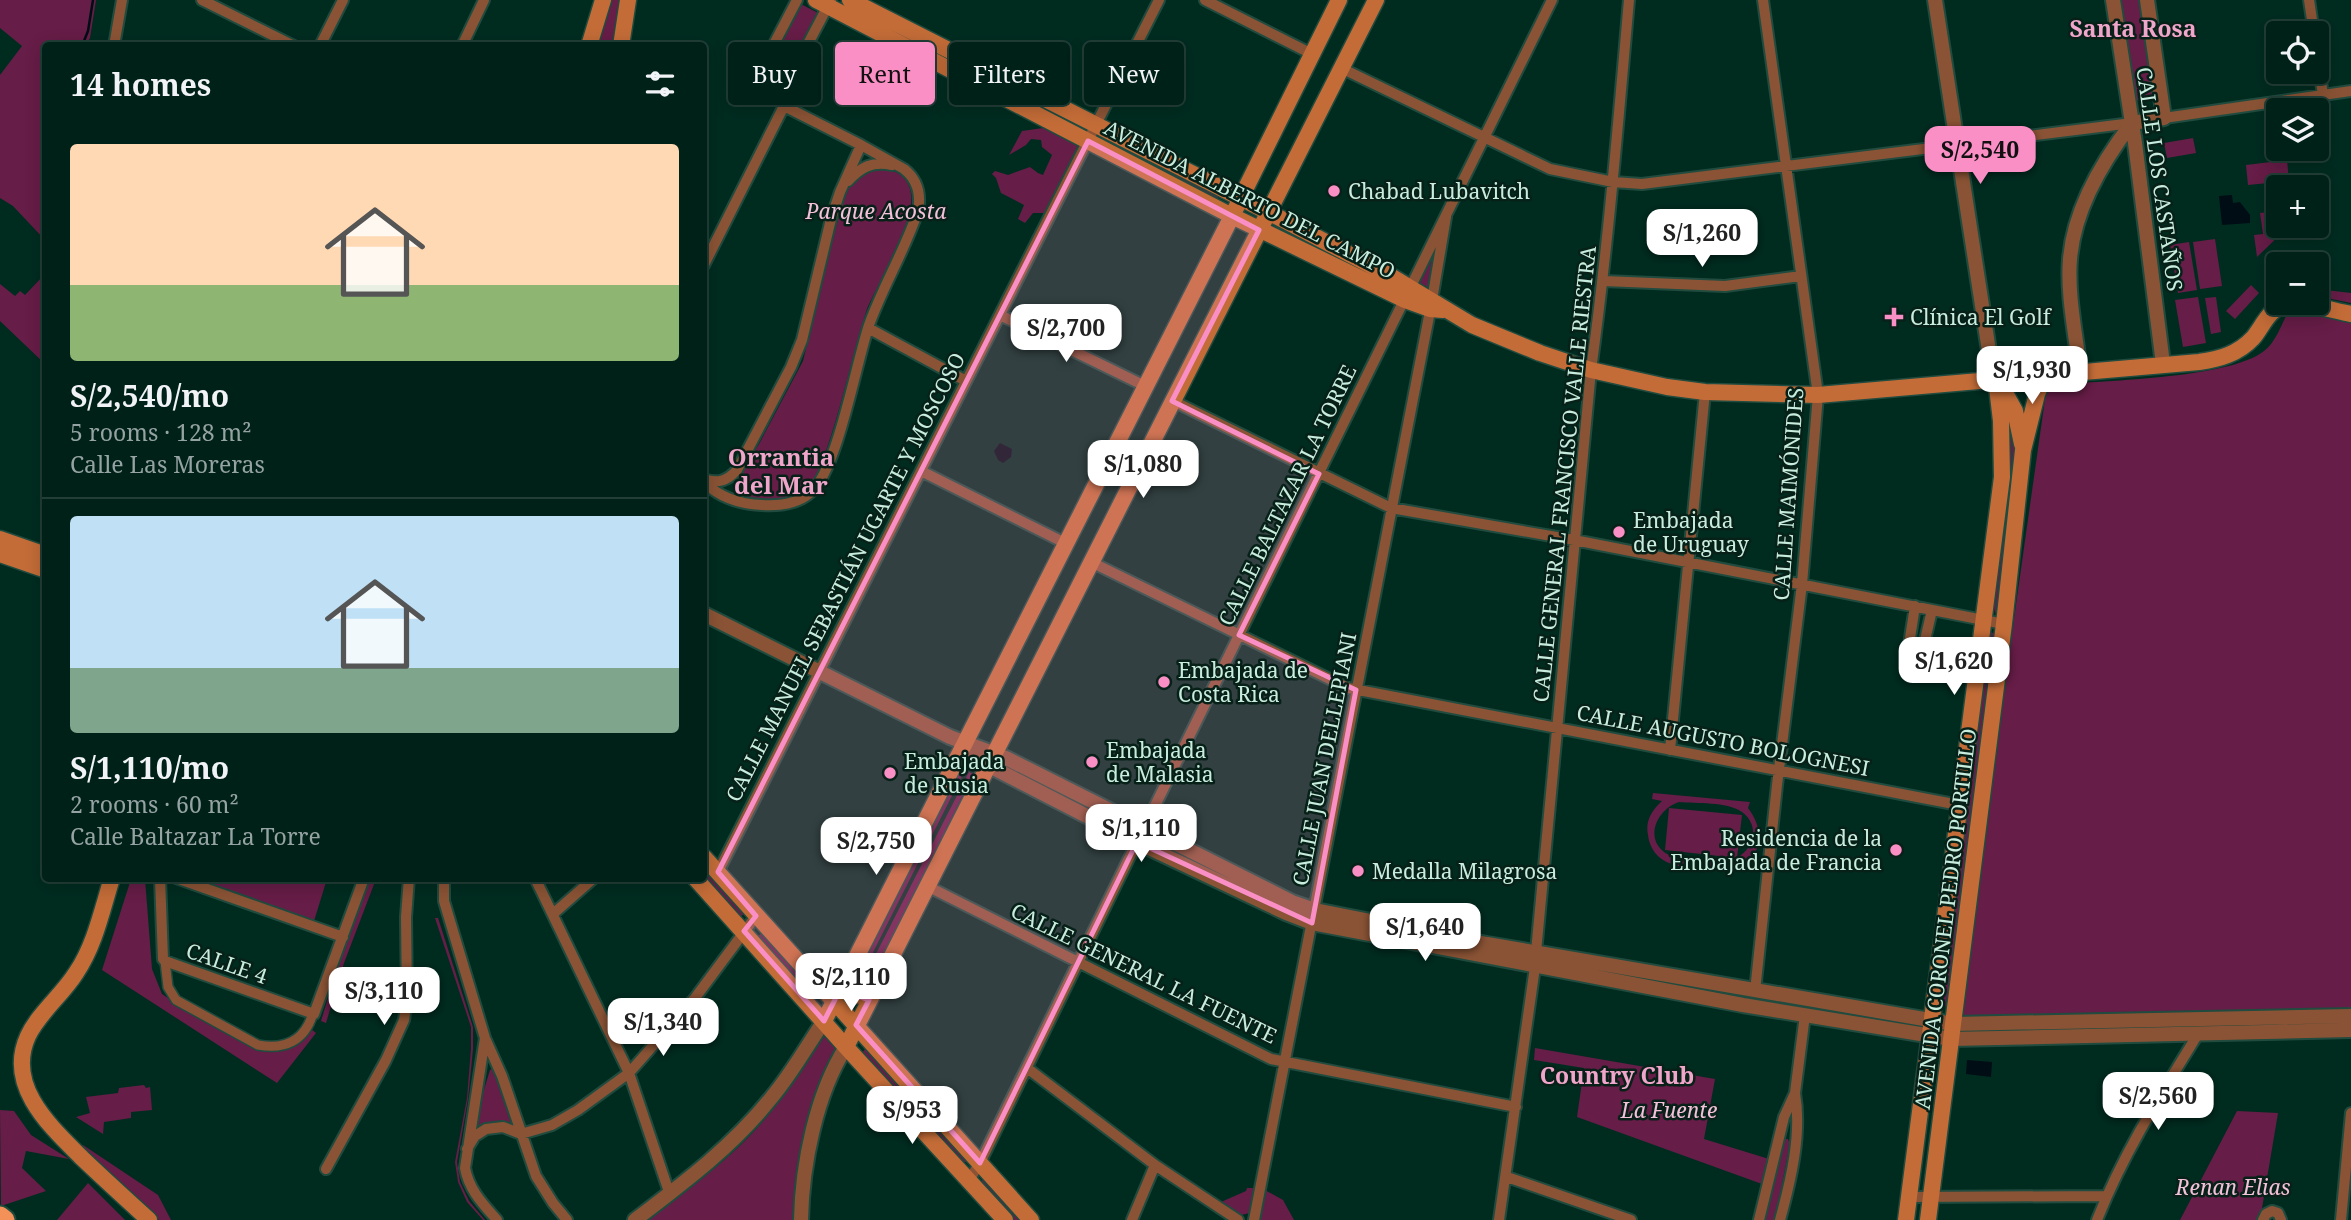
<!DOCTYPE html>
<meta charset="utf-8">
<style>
body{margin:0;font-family:"Noto Serif",serif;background:#0a2921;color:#f1f3f6;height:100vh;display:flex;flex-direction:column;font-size:26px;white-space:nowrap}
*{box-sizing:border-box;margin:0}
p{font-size:23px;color:#95a3a2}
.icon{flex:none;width:38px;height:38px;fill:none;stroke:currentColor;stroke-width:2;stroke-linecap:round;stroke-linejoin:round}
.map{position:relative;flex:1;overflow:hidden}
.drawer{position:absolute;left:42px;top:42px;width:665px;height:840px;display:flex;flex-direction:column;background:#002118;border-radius:7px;box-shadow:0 4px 18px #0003,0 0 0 2px #223e37}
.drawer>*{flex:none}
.hud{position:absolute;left:728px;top:42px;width:665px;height:63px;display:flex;gap:14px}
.tools{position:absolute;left:2266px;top:21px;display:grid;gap:14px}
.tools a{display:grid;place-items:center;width:63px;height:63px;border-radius:7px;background:#002118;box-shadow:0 4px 18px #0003,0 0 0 2px #223e37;font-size:35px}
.price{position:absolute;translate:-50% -60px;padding:0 16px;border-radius:14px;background:#fff;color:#222;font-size:23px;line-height:46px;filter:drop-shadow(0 2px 4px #0008)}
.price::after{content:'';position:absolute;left:50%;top:42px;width:21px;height:16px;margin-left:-10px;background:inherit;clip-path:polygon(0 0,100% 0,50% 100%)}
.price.active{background:#fa8fc6;color:#111}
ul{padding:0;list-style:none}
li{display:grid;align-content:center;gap:14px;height:371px;padding:0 28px}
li+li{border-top:2px solid #223e37}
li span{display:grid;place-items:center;height:217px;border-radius:7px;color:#555}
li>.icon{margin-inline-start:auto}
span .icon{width:126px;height:126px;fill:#fffc;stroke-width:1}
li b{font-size:30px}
h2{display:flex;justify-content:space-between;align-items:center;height:84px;padding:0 28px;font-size:30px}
.pill{padding:0 24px;border-radius:7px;background:#002118;box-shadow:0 4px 18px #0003,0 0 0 2px #223e37;font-size:24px;line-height:63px}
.pill.active{background:#fa8fc6;color:#111}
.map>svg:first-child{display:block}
</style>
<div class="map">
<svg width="2351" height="1220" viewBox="0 0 2351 1220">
<rect width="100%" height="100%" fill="#002c20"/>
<path fill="#661d47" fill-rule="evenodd" d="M0,0H96L90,38L86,45L46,46L45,240L13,206L0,198V75L22,46L0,28Z
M603,0H628L621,45L589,46Z
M2120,0H2140L2155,97L2141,102L2135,99Z
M799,3L818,13L787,73L768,63Z
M1043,128L1081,144L1045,213H1033L1025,223L1018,219L1024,205L1001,193L996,178L992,174L995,171L1008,175L1030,167L1038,173L1043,175L1052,155L1042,147L1041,140L1031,139L1026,145L1009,155L1022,131Z
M1106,132L1221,193L1215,201L1100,143Z
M2193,138L2196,153L2167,158L2164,143Z
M2287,160L2289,181L2248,185L2246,165Z
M878,168C953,173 880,277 867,309C852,357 842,406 825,454C821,465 818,479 809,488C794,503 762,505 744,495L738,477L759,444L803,361L831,245L845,194L854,179L868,170Z
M2278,211V226H2289L2257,257L2254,235L2263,234L2260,213Z
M1442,227L1430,294L1413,288Z
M2215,239L2222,286L2200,289L2193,242Z
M2189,242L2197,290L2178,293L2170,245Z
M45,274V364L0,321V284L15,296L20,291L25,295Z
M2251,285L2259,293L2235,319L2226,311Z
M2317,289L2351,293V303L2317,296Z
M2198,297L2206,343L2183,347L2175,300Z
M2216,297L2221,332L2211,334L2205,298Z
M2289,310L2351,321V1008L1966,1020L1958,1015L2047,385C2097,381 2229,379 2264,351C2276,342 2282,323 2289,310Z
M2011,432L2016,433L2017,438L2002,611L1996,614L1994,608L2007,463L2005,434Z
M1991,632L1995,634L1997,638L1946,1005L1941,1012L1989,636Z
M956,766L965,770L855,988L848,979Z
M969,772L973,774L868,989H858Z
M1653,793L1750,802L1748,808C1768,834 1761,864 1727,870C1697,868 1653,873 1648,835C1645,821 1652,810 1662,801L1652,799ZM1679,802C1697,804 1726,801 1742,812C1766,830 1748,864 1717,862C1702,860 1683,862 1669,855C1643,842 1655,810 1679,802Z
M1669,808L1742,815L1737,858L1665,850Z
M704,866L746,911L740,918L704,878Z
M131,879H145L152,969L162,994L181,1007L261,1051L295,1045L311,1029L316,1033L277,1083L102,970Z
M197,879H327L314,921Z
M369,879H376L344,963L326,1023L321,1021L339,962Z
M435,918H438L473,1027V1049L468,1099L457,1162L460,1182L469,1201L485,1220H483L467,1202L458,1182L455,1162L467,1098L471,1049V1027Z
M763,932L814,988L809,995L758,936Z
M823,1034H827L839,1045L795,1220H646C690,1188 739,1154 772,1110C789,1086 802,1057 823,1034Z
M1535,1048L1715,1079L1704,1139L1769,1159L1762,1184L1577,1117L1584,1068L1534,1060Z
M865,1049H869L967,1159L966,1162H961L864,1058L862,1053Z
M493,1068L495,1070L512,1121C503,1126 489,1122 478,1126L474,1122L490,1070Z
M144,1085L146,1088L150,1087L152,1110L131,1112V1118L104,1122L103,1134L76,1117L90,1113L86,1097L118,1093L119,1088Z
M0,1110L14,1111L31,1135L69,1159L26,1151L22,1168L46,1191L1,1206Z
M2237,1111L2278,1113L2260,1220H2180Z
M1784,1139H1788L1790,1144L1775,1220H1765L1781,1143Z
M83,1145L158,1195L171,1220H159L80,1148Z
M984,1177L1025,1220H1012L981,1182Z
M88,1183L125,1220H57Z
M1247,1188H1255L1250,1213L1241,1215L1221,1202L1246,1191Z
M1265,1190L1283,1200L1294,1220H1259Z"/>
<path fill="#010d14" d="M2232,195L2233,203L2240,202L2250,215V223L2222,225L2219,196Z
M1000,443L1012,449L1011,457L1003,463L998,460L994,451Z
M1967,1060L1992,1062L1991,1077L1966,1074Z"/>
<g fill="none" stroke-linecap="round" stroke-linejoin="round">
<path stroke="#010d14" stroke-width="2.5" d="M82,46L88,31L93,0"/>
<defs>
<path id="pedestrian" d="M165,961L168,987L176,1000L258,1045C285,1050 305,1041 313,1013"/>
<path id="minor" d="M202,0L294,46
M1205,0L1312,54
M2309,0L2314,33
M114,46L122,0
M320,46L343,0
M462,46L484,0
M2317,57L2323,95
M1341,68L1550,169L1613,182L1642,184L2132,123
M791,81L762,67L797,0
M2164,118L2351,91
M848,181C861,167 872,161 892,165
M704,265L784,106L799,61L831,0
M1604,281L1725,286L1801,276
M1000,315L1145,386
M868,328L966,381
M1173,401L1391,508L1574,540L2004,624
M921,471L1065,543
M704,479C718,484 727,481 737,470L791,367L802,340L831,219L840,192L861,145
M704,482C720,498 739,504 762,505C779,506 799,504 812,491C838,467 856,363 869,325C883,286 905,250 918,211C921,195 918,180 904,169L861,145L784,106
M1091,562L1348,688L1959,805
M1915,606L1906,664L1908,668L1915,669L1919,666L1932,610
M1670,750L1705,392
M1144,828L1552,0
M718,872L1159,0
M160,878L163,959L165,961L314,1014L364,878
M176,878L343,937
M444,878V901L485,1038L502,1076L536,1176L553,1203L567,1220
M535,878L629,1073L670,1195
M927,886L1271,1059L1516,1107
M553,914L594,878
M1536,952L1591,370C1608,247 1618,124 1629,0
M1755,991L1777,785L1802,584L1818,395L1763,0
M485,1038L465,1168C469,1190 483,1204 497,1220
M1027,1068L1155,1165L1238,1220
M467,1149L475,1136L486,1129L503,1127L521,1134L552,1125L578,1110L629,1073L695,998L756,916
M326,1169L386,1060L404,1020L407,999L406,917L409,878
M1507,1177L1631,1220
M969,1180L980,1163L1137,842
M1910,1197L2106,1196
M1132,1220L1155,1165
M1254,1220L1431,306L1446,217
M1499,1220L1535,967
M1759,1220L1784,1117L1795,1093L1805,1015
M1780,1220C1791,1180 1802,1134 1795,1093
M2097,1220C2123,1154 2161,1094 2198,1034
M2263,1220L2266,1214L2272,1211L2278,1213L2281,1220
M2341,1220L2351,1113"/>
<path id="tertiary" d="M1935,0L1991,364L1996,379
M2113,0L2135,143L2163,364
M2080,372C2076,335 2067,295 2070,259C2074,209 2102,162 2132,123L2164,118L2147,0
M704,614L950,737L1006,758L1292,902L1315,910L1487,944L1953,1024L2351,1016
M961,749L974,758L1147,847L1286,913L1312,923L1743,1005L1951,1039L2351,1030
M635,1220C685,1182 733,1146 772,1097C792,1073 807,1046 824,1021
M801,1220C802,1165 816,1094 846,1047"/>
<path id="secondary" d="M816,0L1232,216L1405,300L1430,309L1443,310
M850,0L1268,212L1389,275L1472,325L1540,353L1591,370L1667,387L1705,392L1818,395L2199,362C2220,359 2238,354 2253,338C2263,326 2269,308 2287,304C2303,301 2334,311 2351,314
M589,46L603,0
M621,46L628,0
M2000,384L2015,411L2022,444
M0,539L46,555
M0,554L46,570
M704,857L1031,1220
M112,878C102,910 95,945 76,973C63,994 38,1014 28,1036C5,1086 51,1127 82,1158C104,1179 126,1199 149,1220
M695,878L846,1047L1005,1220
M844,981C849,993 855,997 868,996L873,991
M824,1021L1232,216L1339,0
M846,1047L1376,0
M1906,1220L2002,477L2001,421L1996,379
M1928,1220L2004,624L2023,450L2037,394L2045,375"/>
<path id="trunk" d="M0,1216L5,1220"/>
</defs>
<use href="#pedestrian" stroke="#204b3e" stroke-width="12"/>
<use href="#minor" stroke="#204b3e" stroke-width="14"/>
<use href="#tertiary" stroke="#204b3e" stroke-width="18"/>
<use href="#secondary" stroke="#204b3e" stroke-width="19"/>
<use href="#trunk" stroke="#204b3e" stroke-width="23"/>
<use href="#pedestrian" stroke="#8a5335" stroke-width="9"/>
<use href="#minor" stroke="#8a5335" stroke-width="10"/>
<use href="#tertiary" stroke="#8a5335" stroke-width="14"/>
<use href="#secondary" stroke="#c36c38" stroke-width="16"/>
<use href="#trunk" stroke="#f39158" stroke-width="19"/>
</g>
<path fill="#fa8fc6" fill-opacity="0.2" stroke="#fa8fc6" stroke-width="5" stroke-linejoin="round" d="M1088,141L1259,230L1172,401L1319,474L1239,635L1356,690L1312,923L1137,842L980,1163L856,1025L869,1000L840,990L824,1021L744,931L756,916L718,872Z"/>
<g fill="#fa8fc6" stroke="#072018" stroke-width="2.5">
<circle cx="1334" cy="191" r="7"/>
<path d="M1890.5 306.5h7v7h7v7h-7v7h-7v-7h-7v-7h7z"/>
<circle cx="1619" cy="532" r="7"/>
<circle cx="1164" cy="682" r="7"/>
<circle cx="1092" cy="762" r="7"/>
<circle cx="890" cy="773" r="7"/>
<circle cx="1896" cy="850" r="7"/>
<circle cx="1358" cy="871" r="7"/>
</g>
<g text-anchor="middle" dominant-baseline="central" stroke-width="5" stroke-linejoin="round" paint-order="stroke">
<g font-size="21" fill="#c8edde" stroke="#072018">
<text transform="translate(2160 179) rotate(82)">CALLE LOS CASTAÑOS</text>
<text transform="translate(1250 199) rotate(27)">AVENIDA ALBERTO DEL CAMPO</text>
<text transform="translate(1564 474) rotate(-84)">CALLE GENERAL FRANCISCO VALLE RIESTRA</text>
<text transform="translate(1788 494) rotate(-86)">CALLE MAIMÓNIDES</text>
<text transform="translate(1287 495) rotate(-64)">CALLE BALTAZAR LA TORRE</text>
<text transform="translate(845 577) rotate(-63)">CALLE MANUEL SEBASTIÁN UGARTE Y MOSCOSO</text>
<text transform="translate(1723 740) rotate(11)">CALLE AUGUSTO BOLOGNESI</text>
<text transform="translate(1324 759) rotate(-79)">CALLE JUAN DELLEPIANI</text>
<text transform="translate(1945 919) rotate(-83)">AVENIDA CORONEL PEDRO PORTILLO</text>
<text transform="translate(227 963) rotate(19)">CALLE 4</text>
<text transform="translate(1144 973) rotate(26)">CALLE GENERAL LA FUENTE</text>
</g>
<g font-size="21" fill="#c8edde" stroke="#072018" text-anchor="start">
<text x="1348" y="191">Chabad Lubavitch</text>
<text x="1910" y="317">Clínica El Golf</text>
<text x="1633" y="520">Embajada<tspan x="1633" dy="24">de Uruguay</tspan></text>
<text x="1178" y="670">Embajada de<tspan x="1178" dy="24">Costa Rica</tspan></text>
<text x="1106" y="750">Embajada<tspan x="1106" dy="24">de Malasia</tspan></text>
<text x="904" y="761">Embajada<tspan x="904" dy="24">de Rusia</tspan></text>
<text x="1882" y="838" text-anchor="end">Residencia de la<tspan x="1882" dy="24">Embajada de Francia</tspan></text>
<text x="1372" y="871">Medalla Milagrosa</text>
</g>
<g font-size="21" font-style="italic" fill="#f3c1d9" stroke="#072018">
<text x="876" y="211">Parque Acosta</text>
<text x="1669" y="1110">La Fuente</text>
<text x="2233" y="1187">Renan Elias</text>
</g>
<g font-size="23" font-weight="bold" fill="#f0a5ca" stroke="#072018">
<text x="2133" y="28">Santa Rosa</text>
<text x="1617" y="1075">Country Club</text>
</g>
<g font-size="24" font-weight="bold" fill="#f0a5ca" stroke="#072018">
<text x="781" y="456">Orrantia<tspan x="781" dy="28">del Mar</tspan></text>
</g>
</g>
</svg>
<div class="tools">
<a><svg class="icon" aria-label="locate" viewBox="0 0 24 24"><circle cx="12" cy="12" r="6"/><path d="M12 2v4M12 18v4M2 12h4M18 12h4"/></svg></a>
<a><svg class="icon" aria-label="layers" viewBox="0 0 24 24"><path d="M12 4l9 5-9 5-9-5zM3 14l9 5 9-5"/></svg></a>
<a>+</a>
<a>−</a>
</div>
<b class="price active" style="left:1980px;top:186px">S/2,540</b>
<b class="price" style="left:1702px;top:269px">S/1,260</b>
<b class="price" style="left:1066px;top:364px">S/2,700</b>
<b class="price" style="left:2032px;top:406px">S/1,930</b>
<b class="price" style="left:1143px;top:500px">S/1,080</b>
<b class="price" style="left:1954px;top:697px">S/1,620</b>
<b class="price" style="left:1141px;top:864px">S/1,110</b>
<b class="price" style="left:876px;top:877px">S/2,750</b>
<b class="price" style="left:1425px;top:963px">S/1,640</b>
<b class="price" style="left:851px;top:1013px">S/2,110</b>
<b class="price" style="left:384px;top:1027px">S/3,110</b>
<b class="price" style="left:663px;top:1058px">S/1,340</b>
<b class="price" style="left:2158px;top:1132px">S/2,560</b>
<b class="price" style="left:912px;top:1146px">S/953</b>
<div class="hud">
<a class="pill">Buy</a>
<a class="pill active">Rent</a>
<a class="pill">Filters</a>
<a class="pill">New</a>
</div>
<section class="drawer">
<h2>14 homes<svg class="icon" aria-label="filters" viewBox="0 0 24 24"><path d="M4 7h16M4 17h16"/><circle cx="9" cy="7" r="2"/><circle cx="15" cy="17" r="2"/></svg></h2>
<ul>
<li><span style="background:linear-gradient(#ffd9b3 65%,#8fb573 0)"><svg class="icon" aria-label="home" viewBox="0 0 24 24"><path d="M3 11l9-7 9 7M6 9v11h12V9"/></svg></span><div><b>S/2,540/mo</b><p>5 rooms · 128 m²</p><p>Calle Las Moreras</p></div></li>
<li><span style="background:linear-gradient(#bfe0f5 70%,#7fa58c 0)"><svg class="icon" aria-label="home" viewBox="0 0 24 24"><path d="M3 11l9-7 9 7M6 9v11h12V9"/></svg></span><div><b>S/1,110/mo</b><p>2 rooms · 60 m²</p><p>Calle Baltazar La Torre</p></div></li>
</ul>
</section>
</div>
